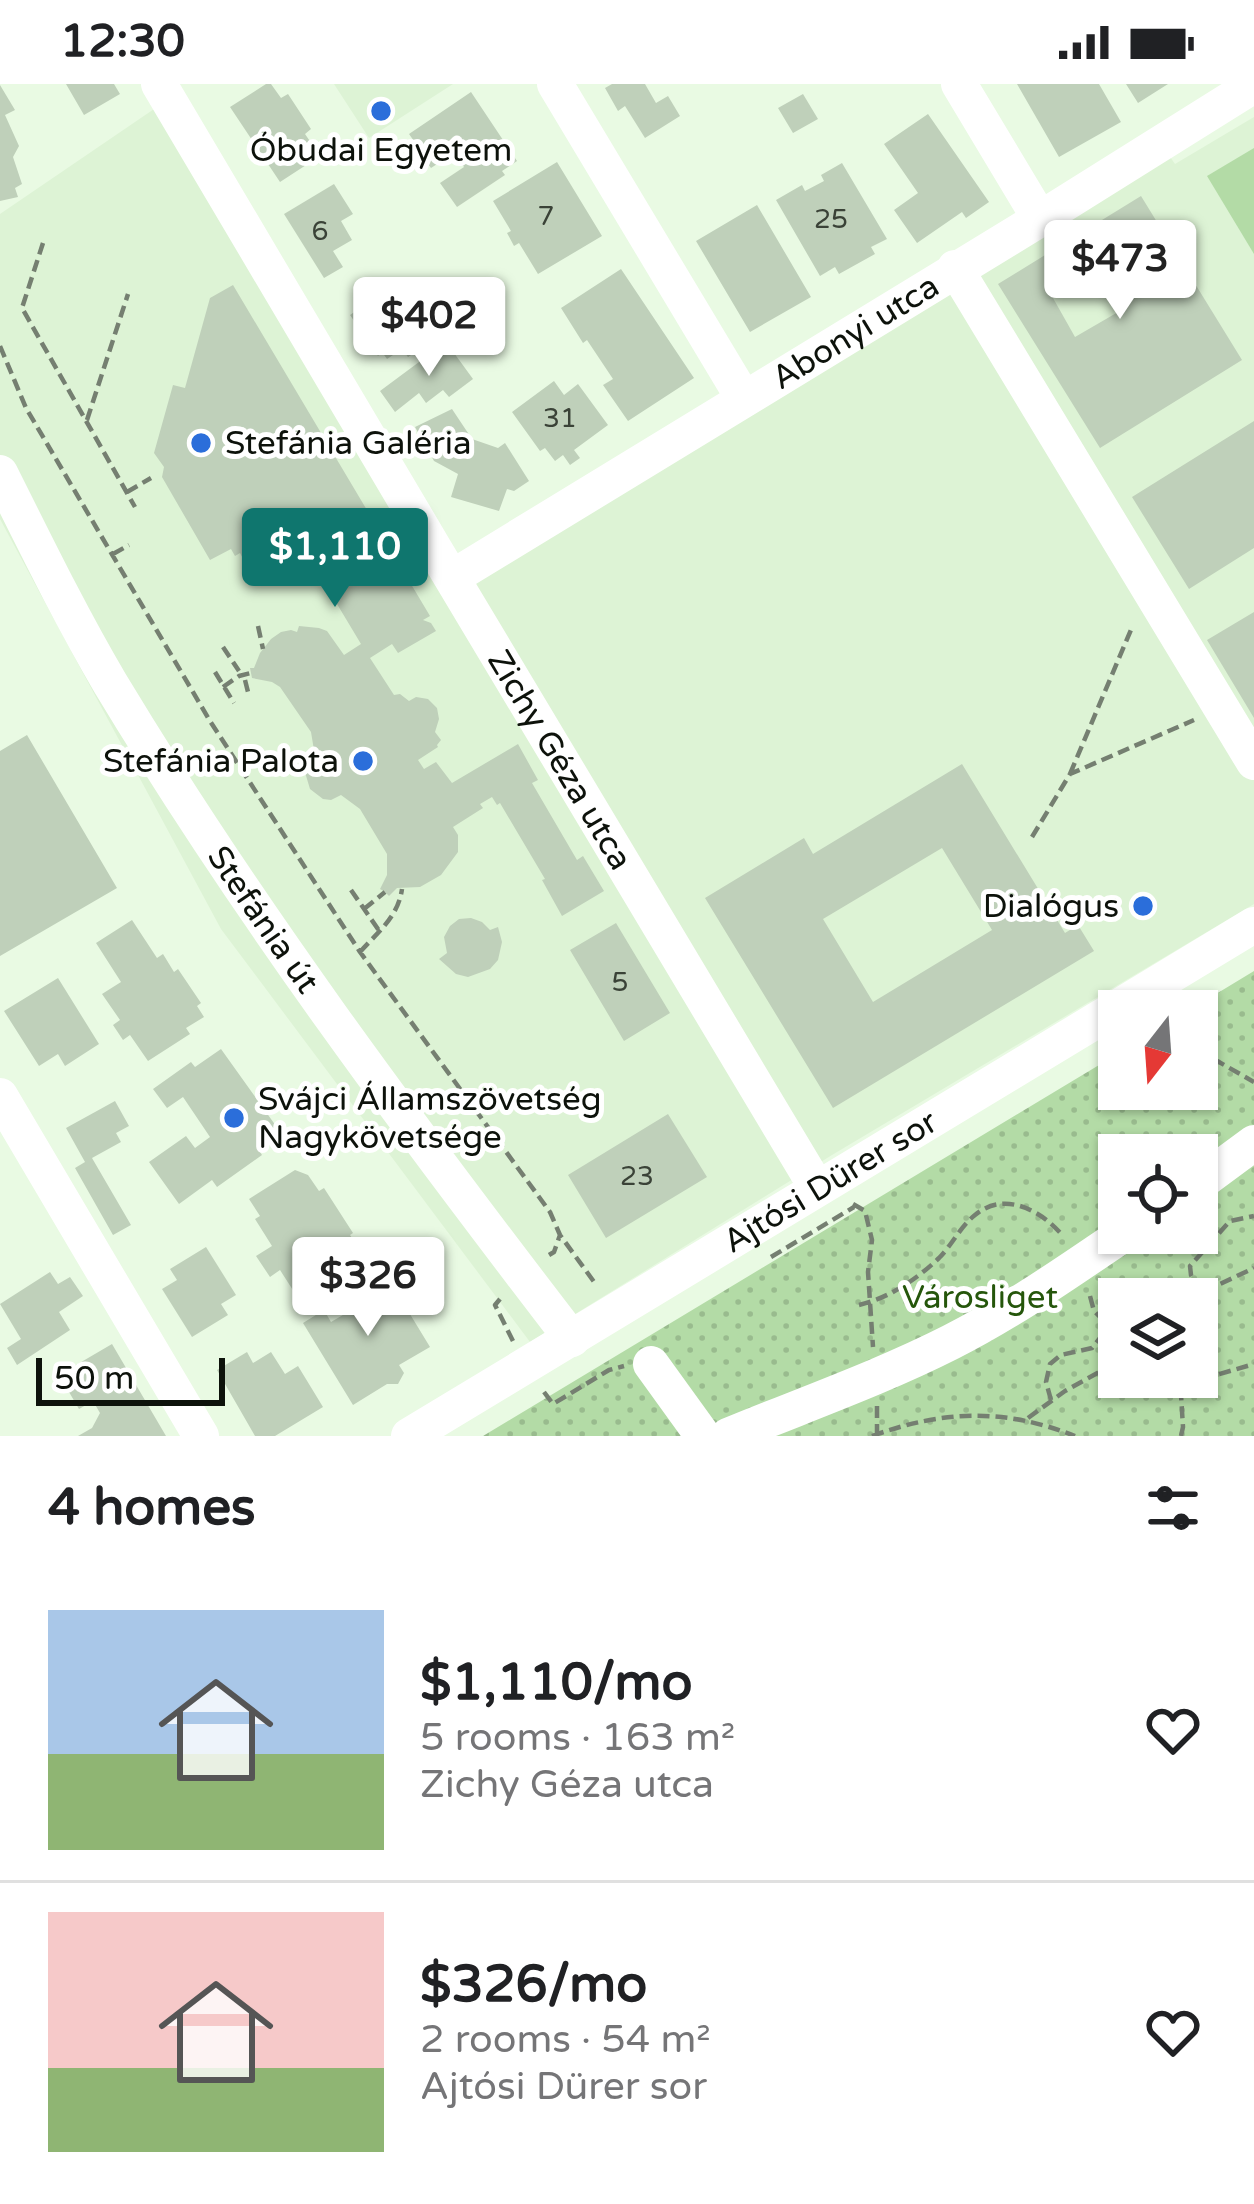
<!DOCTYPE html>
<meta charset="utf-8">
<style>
body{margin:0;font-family:"Varela Round",sans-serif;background:#f2f2f2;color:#202124;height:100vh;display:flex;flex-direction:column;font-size:45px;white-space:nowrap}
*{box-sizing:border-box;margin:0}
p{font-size:39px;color:#757577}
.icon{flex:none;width:66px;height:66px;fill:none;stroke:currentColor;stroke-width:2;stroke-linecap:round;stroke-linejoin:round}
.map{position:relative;height:1352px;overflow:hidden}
.drawer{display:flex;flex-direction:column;background:#fff;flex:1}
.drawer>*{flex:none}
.needle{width:78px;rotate:197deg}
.fabs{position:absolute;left:1098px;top:906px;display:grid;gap:24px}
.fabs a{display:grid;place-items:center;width:120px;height:120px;border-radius:0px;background:#fff;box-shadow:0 3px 9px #0004;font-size:60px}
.scale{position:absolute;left:36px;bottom:30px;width:189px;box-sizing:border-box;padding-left:12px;border:6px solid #0d120b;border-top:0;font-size:33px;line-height:42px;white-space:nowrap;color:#0d120b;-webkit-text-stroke:9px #fff;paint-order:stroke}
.price{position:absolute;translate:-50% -102px;padding:0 27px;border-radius:12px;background:#fff;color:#222;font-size:39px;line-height:78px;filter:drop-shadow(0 3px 6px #0008)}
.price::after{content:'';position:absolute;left:50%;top:72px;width:36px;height:27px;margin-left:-18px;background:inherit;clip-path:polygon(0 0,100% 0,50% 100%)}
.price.current{background:#0f766e;color:#fff}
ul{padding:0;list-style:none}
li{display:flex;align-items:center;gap:36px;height:300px;padding:0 48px}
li+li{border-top:3px solid #e0e0e0}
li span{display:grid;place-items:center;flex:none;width:336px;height:240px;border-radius:0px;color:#555}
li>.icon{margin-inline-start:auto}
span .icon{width:144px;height:144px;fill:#fffc;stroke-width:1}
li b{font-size:51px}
h2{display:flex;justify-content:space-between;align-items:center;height:144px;padding:0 48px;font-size:51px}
.status{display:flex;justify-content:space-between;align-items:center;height:84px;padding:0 60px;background:#fff;direction:ltr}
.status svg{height:33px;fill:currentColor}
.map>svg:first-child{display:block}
</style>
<div class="status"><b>12:30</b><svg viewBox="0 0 49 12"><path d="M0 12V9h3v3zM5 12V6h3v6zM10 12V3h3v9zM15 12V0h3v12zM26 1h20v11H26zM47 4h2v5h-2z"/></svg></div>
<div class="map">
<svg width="1254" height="1352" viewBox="0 0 1254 1352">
<defs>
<pattern id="park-dots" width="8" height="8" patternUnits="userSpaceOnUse" patternTransform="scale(3)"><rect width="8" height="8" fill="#b3dba6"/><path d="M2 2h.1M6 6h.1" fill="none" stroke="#99bb8e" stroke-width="1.8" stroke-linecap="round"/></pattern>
</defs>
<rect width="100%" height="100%" fill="#e9fae3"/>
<path fill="#ddf3d5" d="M334,0H453L369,54Z
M157,23L445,510L1168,70L1175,80L1254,33V820L832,1071L530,1258L221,845L0,435V130Z"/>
<path fill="url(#park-dots)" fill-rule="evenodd" d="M1254,887V1352H483L1119,969V1005H1197V927H1188ZM1119,1071H1197V1149H1119ZM1119,1215H1197V1293H1119Z"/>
<path fill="#b3dba6" d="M1254,64V170L1207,92Z"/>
<path fill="#bfd0ba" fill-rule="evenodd" d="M66,0H114L120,10L84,31Z
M266,0H271L281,14L288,10L311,45L305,50L320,72L280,98L230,23Z
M612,0H645L656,19L668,12L680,32L645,54L625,22L618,27L605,4Z
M1017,0H1099L1121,38L1059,73Z
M1126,0H1168L1138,19Z
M0,1L15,26L5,31L19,62L13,73L22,100L15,104L18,113L0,117Z
M471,8L517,77L502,87L505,91L457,123L440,99L464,83L454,69L431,84L424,75L419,79L410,65L416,60L409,50Z
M803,10L818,35L793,49L778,24Z
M928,30L989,118L966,134L962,128L917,159L894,126L918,109L884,60Z
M557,78L602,152L538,190L519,159L514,162L507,149L511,147L493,117Z
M842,79L887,155L871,163L875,170L839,190L835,183L820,192L776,116L802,101L805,107L824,97L821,91Z
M334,100L353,130L341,137L352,156L333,167L343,183L324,194L284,130Z
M1141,112L1242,276L1100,364L998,200ZM1100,186L1125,224L1075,253L1053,214Z
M757,121L811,213L750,248L696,157Z
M621,185L694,294L628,337L603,301L613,295L587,256L583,259L561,224Z
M396,194L437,254L408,273L402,265L387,275L382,268L378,272L350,231L369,218L366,215Z
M233,201L430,532L423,536L431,539L436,547L398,569L392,560L370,574L394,611L400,610L409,617L416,613L428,615L437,624L439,635L435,648L441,656L437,661L438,663L418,676L424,685L436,678L452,699L518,660L538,696L532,699L577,776L583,772L604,807L562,832L542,796L545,795L500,719L497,721L492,713L480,720L483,724L453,743L458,751V768L441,791L420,803L397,804L389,812L385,808L380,805L387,791V770L360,725L341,711L331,716L323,715L310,705L304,685L306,678L315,672L311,648L280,603L272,598L252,594L250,584H254L260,569L271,555L281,548L291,546L297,548L299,542L319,544L327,547L344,571L361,560L313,480L288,495L278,480L274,482L269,474L249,486L240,469L235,472L231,465L210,476L162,393L164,383L154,369L173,301L185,304L210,214Z
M446,258L473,295L449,313L443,306L426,319L419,309L395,328L380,307Z
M554,297L564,311L578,300L608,341L574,366L580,374L570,381L563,371L555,377L545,364L540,367L512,328Z
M452,325L472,355L498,364L505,359L529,397L514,407L507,405L499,427L451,413L458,390L434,377L415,343Z
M1254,337V464L1189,505L1132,413Z
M1254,528V634L1207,556Z
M27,651L117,804L0,872V667Z
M962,680L1065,849L1078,841L1094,867L833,1024L705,814L804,754L813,770ZM942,764L992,846L873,918L823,835Z
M471,834L482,838L490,846L498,843L502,858L498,876L490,885L468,893L456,890L439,875L447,869L444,853L450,842L459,835Z
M132,836L157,874L163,870L174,888L178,885L201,919L197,922L204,933L186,944L190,950L148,977L130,951L123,956L113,941L120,936L102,910L121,898L96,859Z
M616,839L670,929L624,957L570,866Z
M58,894L99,960L65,982L58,970L39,982L4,927Z
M221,965L281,1049L258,1065L262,1071L217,1103L212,1096L179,1120L149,1078L186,1052L195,1064L210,1053L183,1013L167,1024L153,1005L191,978L195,983Z
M115,1017L129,1042L116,1049L121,1058L92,1074L131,1141L113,1151L75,1084L85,1078L66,1044Z
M668,1030L707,1093L606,1154L568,1091Z
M295,1086L308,1091L319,1107L324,1104L353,1149L350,1151L364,1172L298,1214L280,1186L270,1193L256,1172L272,1162L255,1135L260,1132L249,1115Z
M206,1163L236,1211L221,1220L228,1231L192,1253L162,1205L177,1196L170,1185Z
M50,1188L58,1200L70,1193L83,1212L59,1228L70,1246L17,1281L7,1264L21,1255L0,1220Z
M385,1189L430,1263L399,1281L404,1289L398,1300H387L353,1321L303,1239L324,1226L331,1238L348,1228L341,1215Z
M112,1260L166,1352H78L92,1344L100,1329L93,1317L79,1325L59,1291Z
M247,1268L253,1279L271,1268L285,1290L298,1282L323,1323L275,1352H255L217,1286Z"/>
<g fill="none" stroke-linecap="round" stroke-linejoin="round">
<path stroke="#757f71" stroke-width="4.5" stroke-dasharray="12 6" stroke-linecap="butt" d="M43,159L22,224L135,423
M0,262L26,324L210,637L360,868L550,1128L560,1151L597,1202
M87,336L128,210
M127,408L151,394
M113,470L129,461
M258,542L263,565
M223,563L239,587
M215,588L234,619
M245,596L249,612
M223,603L239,592L251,589
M1070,690L1133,541
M1032,753L1070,690L1194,636
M351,806L380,848
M364,825L385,808
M360,868C378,848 398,833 402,805
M1197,968L1212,974L1254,998
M853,1120L865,1127L872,1156L868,1188L873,1263
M549,1171L554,1168L560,1151
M771,1173L854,1123
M1200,1208L1191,1191L1190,1182L1230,1137L1254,1132
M1090,1212L1094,1227L1119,1252
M500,1215L495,1221L513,1257
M1188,1215L1254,1184
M859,1221C889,1214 917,1195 939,1174C952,1161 960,1143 975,1131C1005,1106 1042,1127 1063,1152
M1184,1293L1202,1295L1254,1280
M544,1308L553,1320L609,1286L624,1282
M1051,1316L1046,1298L1050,1280L1061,1271L1092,1264L1119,1230
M877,1322V1352
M1028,1334L1065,1307L1119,1277
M872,1352C944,1326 1004,1324 1075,1352
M1181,1352L1183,1343L1181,1311L1191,1300V1295"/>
<g stroke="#fff" stroke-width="36">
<path id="s1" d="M159,0C377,369 595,737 817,1104"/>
<path d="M555,0L744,315"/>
<path d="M959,0L1040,135"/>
<path d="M955,184L1254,678"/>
<path id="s2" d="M0,389C35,459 70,531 110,599C248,828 409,1043 572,1255"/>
<path id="s3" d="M453,493L1040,135L1254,1"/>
<path d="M0,1012L201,1352"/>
<path d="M1197,1101L1254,1059"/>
<path d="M651,1280L703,1352"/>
<path id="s4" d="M409,1352L1254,841"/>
<path d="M728,1352C803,1321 880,1294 951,1258C1012,1227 1069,1187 1125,1149"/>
</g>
</g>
<g fill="#2b6eda" stroke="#fff" stroke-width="4.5">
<circle cx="381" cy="27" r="12"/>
<circle cx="201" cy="359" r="12"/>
<circle cx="363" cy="677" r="12"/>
<circle cx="1143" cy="822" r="12"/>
<circle cx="234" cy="1034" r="12"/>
</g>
<g text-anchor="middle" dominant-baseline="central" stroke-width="10" stroke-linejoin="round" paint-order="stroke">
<g font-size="27" fill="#3a4237">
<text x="546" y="132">7</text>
<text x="831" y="135">25</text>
<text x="320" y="147">6</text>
<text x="560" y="334">31</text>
<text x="620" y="898">5</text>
<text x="637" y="1092">23</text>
</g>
<g font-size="33" fill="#0d120b" stroke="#fff" text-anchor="start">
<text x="381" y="66" text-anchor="middle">Óbudai Egyetem</text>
<text x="225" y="359">Stefánia Galéria</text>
<text x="339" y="677" text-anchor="end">Stefánia Palota</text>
<text x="1119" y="822" text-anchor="end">Dialógus</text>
<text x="258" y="1015">Svájci Államszövetség<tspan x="258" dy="38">Nagykövetsége</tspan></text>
</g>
<g font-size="33" fill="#0d120b" stroke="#fff">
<text stroke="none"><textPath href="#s3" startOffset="471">Abonyi utca</textPath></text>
<text stroke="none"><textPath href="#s1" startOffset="786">Zichy Géza utca</textPath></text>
<text stroke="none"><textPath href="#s2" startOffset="519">Stefánia út</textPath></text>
<text stroke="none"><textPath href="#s4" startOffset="492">Ajtósi Dürer sor</textPath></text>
</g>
<g font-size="33" fill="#25560b" stroke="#fff">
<text x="980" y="1213">Városliget</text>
</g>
</g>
</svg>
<div class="fabs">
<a><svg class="needle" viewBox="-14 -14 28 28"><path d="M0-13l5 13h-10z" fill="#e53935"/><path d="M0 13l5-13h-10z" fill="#757577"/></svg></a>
<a><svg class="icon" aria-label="locate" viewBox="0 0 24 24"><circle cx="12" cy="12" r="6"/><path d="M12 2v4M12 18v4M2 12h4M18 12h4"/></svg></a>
<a><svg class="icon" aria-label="layers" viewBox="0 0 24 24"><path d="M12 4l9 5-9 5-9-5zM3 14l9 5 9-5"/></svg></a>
</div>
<div class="scale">50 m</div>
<b class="price" style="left:1120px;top:238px">$473</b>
<b class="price" style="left:429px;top:295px">$402</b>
<b class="price current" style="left:335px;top:526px">$1,110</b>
<b class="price" style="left:368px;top:1255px">$326</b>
</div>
<section class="drawer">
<h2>4 homes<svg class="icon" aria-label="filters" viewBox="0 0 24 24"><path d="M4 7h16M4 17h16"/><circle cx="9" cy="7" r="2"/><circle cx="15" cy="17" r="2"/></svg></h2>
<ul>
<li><span style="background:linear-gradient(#a9c7e8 60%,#8fb573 0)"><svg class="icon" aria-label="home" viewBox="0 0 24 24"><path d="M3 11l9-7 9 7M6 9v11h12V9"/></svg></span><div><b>$1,110/mo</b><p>5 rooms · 163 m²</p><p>Zichy Géza utca</p></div><svg class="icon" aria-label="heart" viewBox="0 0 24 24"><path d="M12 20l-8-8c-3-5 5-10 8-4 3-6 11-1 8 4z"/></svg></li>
<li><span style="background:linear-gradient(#f6c9c9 65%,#8fb573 0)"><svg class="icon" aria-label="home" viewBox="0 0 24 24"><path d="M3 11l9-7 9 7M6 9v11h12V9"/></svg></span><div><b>$326/mo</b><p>2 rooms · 54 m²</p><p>Ajtósi Dürer sor</p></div><svg class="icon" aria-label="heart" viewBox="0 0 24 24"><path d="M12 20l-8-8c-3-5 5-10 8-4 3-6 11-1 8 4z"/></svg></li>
</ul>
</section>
